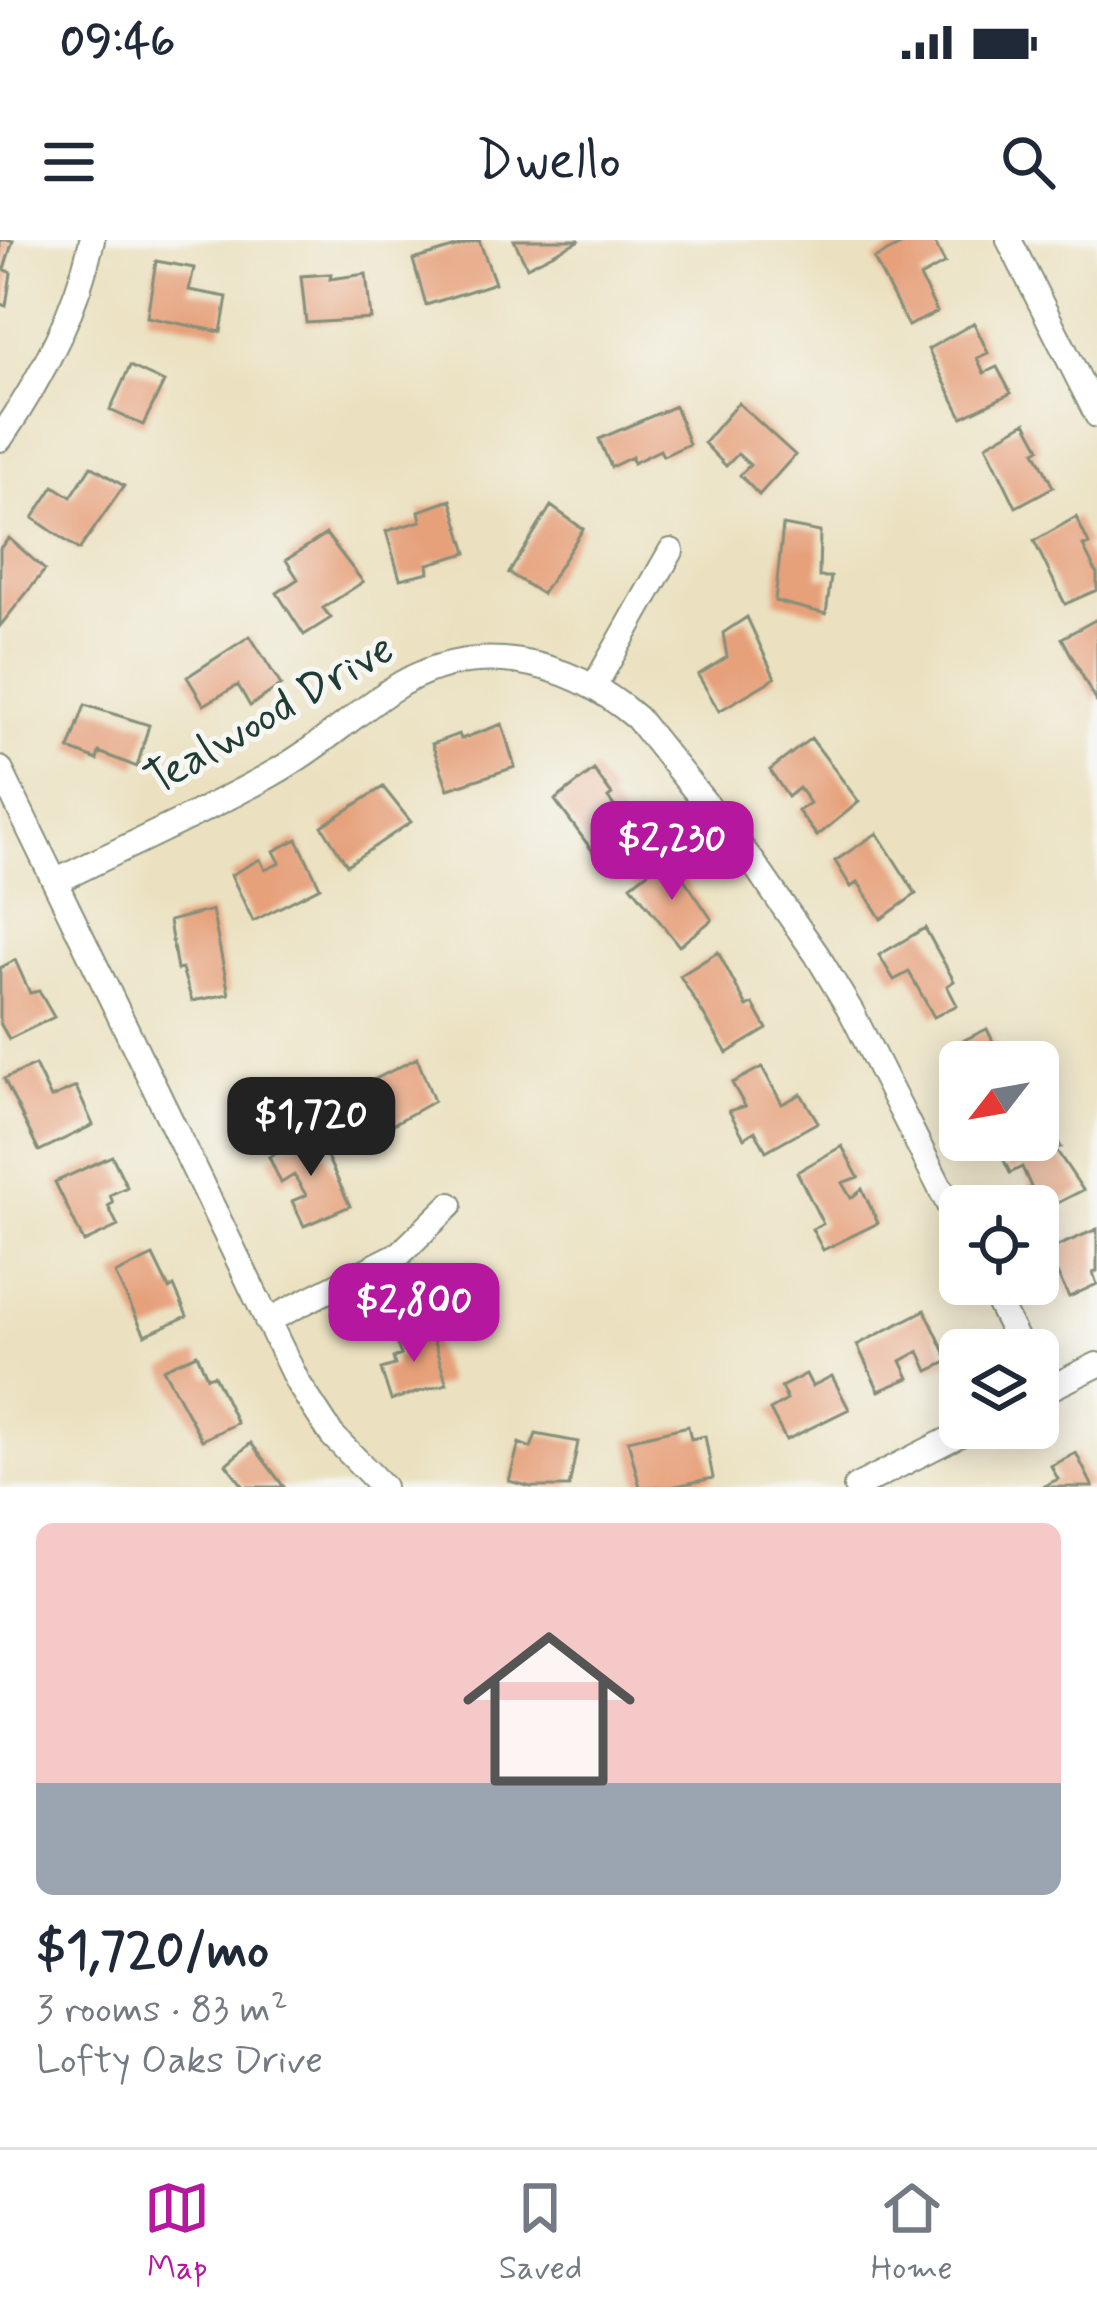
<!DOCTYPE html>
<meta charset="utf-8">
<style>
body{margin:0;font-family:Mynerve,sans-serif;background:#f6f6f7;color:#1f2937;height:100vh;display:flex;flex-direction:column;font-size:45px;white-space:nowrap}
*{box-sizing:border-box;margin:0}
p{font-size:39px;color:#747a83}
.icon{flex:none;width:66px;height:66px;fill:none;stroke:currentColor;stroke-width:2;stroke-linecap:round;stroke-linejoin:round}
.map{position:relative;height:1247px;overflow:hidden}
.side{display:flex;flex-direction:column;background:#fff;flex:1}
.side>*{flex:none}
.needle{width:78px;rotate:239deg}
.controls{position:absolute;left:939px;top:801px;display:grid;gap:24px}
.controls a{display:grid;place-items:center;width:120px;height:120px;border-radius:18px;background:#fff;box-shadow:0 6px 30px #0003;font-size:60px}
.price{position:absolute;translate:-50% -102px;padding:0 27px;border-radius:24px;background:#b5179e;color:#fff;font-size:39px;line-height:78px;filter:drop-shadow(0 3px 6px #0008)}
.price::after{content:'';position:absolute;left:50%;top:72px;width:36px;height:27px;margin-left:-18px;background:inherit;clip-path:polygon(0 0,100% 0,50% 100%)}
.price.selected{background:#222;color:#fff}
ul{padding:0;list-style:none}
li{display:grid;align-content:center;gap:24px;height:636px;padding:0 36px}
li span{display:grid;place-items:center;height:372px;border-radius:18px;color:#555}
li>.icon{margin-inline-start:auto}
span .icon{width:216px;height:216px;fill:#fffc;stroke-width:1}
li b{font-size:51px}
.status{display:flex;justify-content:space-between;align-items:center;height:84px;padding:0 60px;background:#fff;direction:ltr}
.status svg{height:33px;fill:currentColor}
header{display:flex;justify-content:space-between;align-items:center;height:156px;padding:0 36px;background:#fff;font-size:54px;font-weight:600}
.dock{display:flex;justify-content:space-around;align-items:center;height:168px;border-top:3px solid #e0e1e3;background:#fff;font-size:33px;color:#747a83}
.dock a{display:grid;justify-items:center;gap:6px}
.dock .selected{color:#b5179e}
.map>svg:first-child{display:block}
</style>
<div class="status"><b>09:46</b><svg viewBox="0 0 49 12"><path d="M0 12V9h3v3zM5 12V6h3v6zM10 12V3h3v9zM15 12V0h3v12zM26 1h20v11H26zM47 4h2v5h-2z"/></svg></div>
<header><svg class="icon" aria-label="menu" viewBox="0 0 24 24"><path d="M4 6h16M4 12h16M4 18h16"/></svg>Dwello<svg class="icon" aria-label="search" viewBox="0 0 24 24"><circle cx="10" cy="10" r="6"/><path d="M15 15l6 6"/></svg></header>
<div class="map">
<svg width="1097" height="1247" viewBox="0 0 1097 1247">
<rect width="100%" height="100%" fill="#f6f6f2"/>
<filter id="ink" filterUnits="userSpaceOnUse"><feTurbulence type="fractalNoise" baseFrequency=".00833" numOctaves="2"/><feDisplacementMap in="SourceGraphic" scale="24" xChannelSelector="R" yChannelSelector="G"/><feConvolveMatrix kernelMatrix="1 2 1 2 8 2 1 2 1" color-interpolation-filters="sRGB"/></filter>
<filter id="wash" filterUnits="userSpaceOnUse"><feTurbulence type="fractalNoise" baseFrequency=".004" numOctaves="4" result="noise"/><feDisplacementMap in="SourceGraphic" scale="48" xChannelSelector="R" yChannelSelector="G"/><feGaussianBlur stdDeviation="2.7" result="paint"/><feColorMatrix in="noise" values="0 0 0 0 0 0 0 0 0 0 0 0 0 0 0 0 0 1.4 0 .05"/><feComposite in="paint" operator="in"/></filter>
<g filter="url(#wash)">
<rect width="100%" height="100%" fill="#ebe1c0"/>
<g id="blocks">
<path fill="#e6a07a" d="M0,0H13L4,29L11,33L6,66L0,64Z
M479,0L495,43L426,65L413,20Z
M514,0H580L527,27Z
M910,0H933L945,23L920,37L937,72L908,86L874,19Z
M156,21L194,28L189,50L227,57L221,92L147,77Z
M331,34L330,39L366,34L371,79L306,83L301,36Z
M974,83L988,113L977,118L984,133L997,127L1011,153L962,177L928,109Z
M130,126L164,142L143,185L110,170Z
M738,163L795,215L759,255L740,235L750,225L738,214L726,226L704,203Z
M675,166L689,204L663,216L660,210L633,223L632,217L611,227L599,199Z
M1026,182L1040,208L1035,211L1053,247L1016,267L986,205Z
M91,226L124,246L79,310L33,278L54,246L71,257Z
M451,260L467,313L428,324L429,332L400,339L386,291L421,281L419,271Z
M551,266L583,289L542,354L509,333Z
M1076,277L1089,304L1083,306L1097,334V350L1065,364L1034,301Z
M783,285L820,292L819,337H831L826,374L775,361Z
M326,294L363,342L323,368L331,378L304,395L277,353L298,339L286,320Z
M9,298L45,330L0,386V308Z
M747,377L775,438L719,471L698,435L727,417L723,393Z
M1097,379V463L1062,398Z
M250,396L281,445L250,466L238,445L204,465L187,437Z
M85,465L149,485L137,527L99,512L97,520L69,509Z
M502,484L515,527L448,549L432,504L459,494L461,499Z
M811,498L859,562L817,596L798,571L810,563L799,548L788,557L770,530Z
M594,530L612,555L608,558L635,594L599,620L555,560Z
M383,547L411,582L347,625L322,586Z
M877,593L916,654L881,679L858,642L851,647L835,621Z
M297,599L320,647L253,681L231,635L260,619L265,630L280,623L274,611Z
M663,620L673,637L680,633L712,680L679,706L631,645Z
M212,670L229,754L192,761L182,729L177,730L169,681Z
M925,688L954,741L947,746L957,765L934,777L909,732L894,740L879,715Z
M718,712L747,767L753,764L767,789L727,813L680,736Z
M15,720L30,753L39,751L54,777L9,799L0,783V728Z
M987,789L1003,822H960V839L946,809Z
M417,818L434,861L388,887L384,881L362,894L344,855Z
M35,825L51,858L76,847L93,885L39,911L4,839Z
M762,827L782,864L801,854L818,882L766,911L755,891L744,898L729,871L745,866L732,843Z
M1046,879L1061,907L1055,908L1083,950L1038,973V966H1023L1016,954L1031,947L1022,927L1010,933L995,902L1038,900V883Z
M316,893L350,966L304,986L292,961L306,955L294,935L281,943L269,917Z
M842,906L858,937L842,943L851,958L862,949L878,983L823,1010L812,989L823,984L797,932Z
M112,916L127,947L110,955L113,963L108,966L118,986L84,1002L55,942Z
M1097,989V1031L1093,1033L1097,1044L1069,1057L1046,1011Z
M153,1016L169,1049L174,1046L187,1076L145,1095L115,1034Z
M925,1070L949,1121L928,1131L919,1111L901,1121L909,1138L879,1151L857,1105Z
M429,1087L447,1144L391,1160L381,1129L395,1125L393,1118L401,1115L394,1096Z
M197,1114L207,1137L214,1135L237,1183L202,1200L163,1129Z
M806,1134L812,1146L832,1136L849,1169L786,1200L770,1170L787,1160L781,1147Z
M688,1186L691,1199L705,1196L713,1238L671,1247H640L628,1200Z
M536,1194L578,1202L569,1247H531L509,1241L519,1203L531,1208Z
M251,1203L284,1247H244L226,1224Z
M1076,1213L1093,1247H1042L1058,1239L1051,1226Z"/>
</g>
</g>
<g filter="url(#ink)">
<use href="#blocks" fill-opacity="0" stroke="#858f7a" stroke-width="3"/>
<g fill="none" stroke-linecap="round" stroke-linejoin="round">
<defs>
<path id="minor" d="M1009,0L1097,175
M0,199C41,139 76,72 92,0
M595,445L671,311
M0,529L298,1143L332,1195L383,1247
M55,642C126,606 201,574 270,535C314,511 350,478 391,450C472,396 568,419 637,478L752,621L817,715L852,773L960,987
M989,1044L1022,1110
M267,1081L401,1013L450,965
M1038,1154L1097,1125
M856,1247L972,1188"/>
</defs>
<use href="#minor" stroke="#858f7a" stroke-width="28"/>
<use href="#minor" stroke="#fff" stroke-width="24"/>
</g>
</g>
<g text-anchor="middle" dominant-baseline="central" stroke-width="10" stroke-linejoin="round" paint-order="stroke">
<g font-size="45" fill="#1f3d34" stroke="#f6f6f2">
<text transform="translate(270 475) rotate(-30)">Tealwood Drive</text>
</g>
</g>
</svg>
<div class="controls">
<a><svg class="needle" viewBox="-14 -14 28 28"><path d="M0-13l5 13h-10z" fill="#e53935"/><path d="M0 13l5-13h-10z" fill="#747a83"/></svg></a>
<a><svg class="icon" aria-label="locate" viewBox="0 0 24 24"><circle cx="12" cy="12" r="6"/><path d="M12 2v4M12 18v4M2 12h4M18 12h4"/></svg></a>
<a><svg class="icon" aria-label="layers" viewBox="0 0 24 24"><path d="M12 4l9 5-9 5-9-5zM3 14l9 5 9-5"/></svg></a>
</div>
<b class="price" style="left:672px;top:663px">$2,230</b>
<b class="price selected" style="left:311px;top:939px">$1,720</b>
<b class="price" style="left:414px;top:1125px">$2,800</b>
</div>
<section class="side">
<ul>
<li><span style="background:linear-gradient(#f6c9c9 70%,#9aa5b1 0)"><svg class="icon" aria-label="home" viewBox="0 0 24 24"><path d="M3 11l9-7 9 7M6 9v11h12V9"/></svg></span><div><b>$1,720/mo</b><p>3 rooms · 83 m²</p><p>Lofty Oaks Drive</p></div></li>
</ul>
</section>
<nav class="dock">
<a class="selected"><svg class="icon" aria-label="map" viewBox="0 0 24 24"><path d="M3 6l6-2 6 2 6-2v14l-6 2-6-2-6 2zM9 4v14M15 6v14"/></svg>Map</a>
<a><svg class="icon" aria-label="saved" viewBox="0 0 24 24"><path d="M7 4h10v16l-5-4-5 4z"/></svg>Saved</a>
<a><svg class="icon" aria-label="home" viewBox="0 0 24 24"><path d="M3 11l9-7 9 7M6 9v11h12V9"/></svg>Home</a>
</nav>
